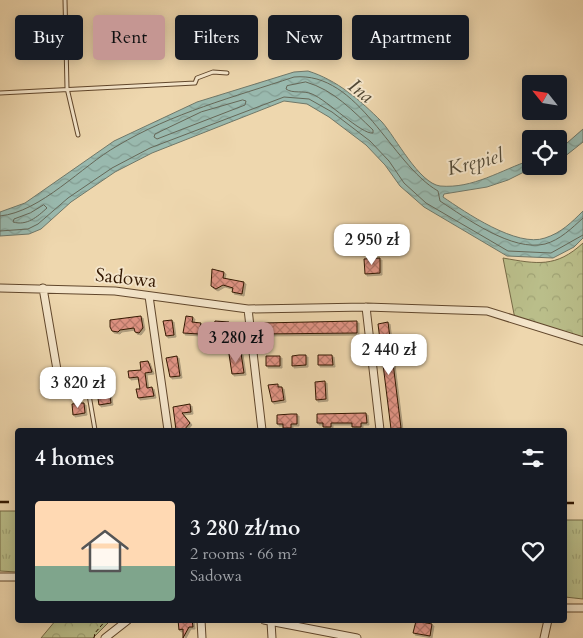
<!DOCTYPE html>
<meta charset="utf-8">
<style>
body{margin:0;font-family:Cardo,serif;background:#242831;color:#f1f3f6;height:100vh;display:flex;flex-direction:column;font-size:19px;white-space:nowrap}
*{box-sizing:border-box;margin:0}
p{font-size:16px;color:#9ea1a6}
.icon{flex:none;width:28px;height:28px;fill:none;stroke:currentColor;stroke-width:2;stroke-linecap:round;stroke-linejoin:round}
.map{position:relative;flex:1;overflow:hidden}
.details{position:absolute;left:15px;top:428px;width:552px;height:195px;display:flex;flex-direction:column;background:#171b24;border-radius:5px;box-shadow:0 2px 12px #0003}
.details>*{flex:none}
.hud{position:absolute;left:15px;top:15px;width:554px;height:45px;display:flex;gap:10px}
.needle{width:32px;rotate:300deg}
.fabs{position:absolute;left:522px;top:75px;display:grid;gap:10px}
.fabs a{display:grid;place-items:center;width:45px;height:45px;border-radius:5px;background:#171b24;box-shadow:0 2px 12px #0003;font-size:25px}
.price{position:absolute;translate:-50% -42px;padding:0 11px;border-radius:10px;background:#fff;color:#222;font-size:16px;line-height:32px;filter:drop-shadow(0 1px 2px #0008)}
.price::after{content:'';position:absolute;left:50%;top:30px;width:15px;height:11px;margin-left:-8px;background:inherit;clip-path:polygon(0 0,100% 0,50% 100%)}
.price.active{background:#c59692;color:#111}
ul{padding:0;list-style:none}
li{display:flex;align-items:center;gap:15px;height:125px;padding:0 20px}
li span{display:grid;place-items:center;flex:none;width:140px;height:100px;border-radius:5px;color:#555}
li>.icon{margin-inline-start:auto}
span .icon{width:60px;height:60px;fill:#fffc;stroke-width:1}
li b{font-size:21px}
h2{display:flex;justify-content:space-between;align-items:center;height:60px;padding:0 20px;font-size:21px}
.tag{padding:0 18px;border-radius:5px;background:#171b24;box-shadow:0 2px 12px #0003;font-size:18px;line-height:45px}
.tag.active{background:#c59692;color:#111}
.map>svg:first-child{display:block}
</style>
<div class="map">
<svg width="583" height="638" viewBox="0 0 583 638">
<defs>
<pattern id="grass-tufts" width="24" height="20" patternUnits="userSpaceOnUse" patternTransform="scale(1.25)"><rect width="24" height="20" fill="#babe8a"/><path d="M3 7l-1-3M5 7V3M7 7l1-3M15 17l-1-3M17 17v-4M19 17l1-3" fill="none" stroke="#a0a375"/></pattern>
<pattern id="forest-crowns" width="20" height="18" patternUnits="userSpaceOnUse" patternTransform="scale(1.25)"><rect width="20" height="18" fill="#babe8a"/><path d="M2 6a3 3 0 1 1 6 0M12 15a3 3 0 1 1 6 0" fill="none" stroke="#a0a375"/></pattern>
<pattern id="water-waves" width="16" height="10" patternUnits="userSpaceOnUse" patternTransform="scale(1.25)"><rect width="16" height="10" fill="#99b9ae"/><path d="M0 5q4-4 8 0t8 0" fill="none" stroke="#849e94"/></pattern>
<pattern id="building-cross-hatch" width="8" height="8" patternUnits="userSpaceOnUse" patternTransform="scale(1.25)"><rect width="8" height="8" fill="#e19485"/><path d="M0 0l8 8M0 8l8-8" fill="none" stroke="#b7786a"/></pattern>
<filter id="shadow"><feDropShadow dx="2" dy="2" stdDeviation="0" flood-color="#0004"/></filter>
</defs>
<rect width="100%" height="100%" fill="#eed7ae"/>
<filter id="stains"><feTurbulence type="fractalNoise" baseFrequency=".004" numOctaves="4"/><feColorMatrix values="0 0 0 0 .2 0 0 0 0 .09 0 0 0 0 .02 0 0 0 .5 -.17"/></filter>
<radialGradient id="worn" r=".72"><stop offset=".6" stop-color="#630" stop-opacity="0"/><stop offset="1" stop-color="#630" stop-opacity=".3"/></radialGradient>
<path fill="url(#grass-tufts)" stroke="#766a46" d="M0,511H17V572L0,571Z
M565,520H583V599L565,597Z"/>
<path fill="url(#forest-crowns)" stroke="#766a46" d="M583,243V338L515,319L503,258C537,264 556,268 583,243Z
M56,620H111L93,638H41Z"/>
<path fill="url(#water-waves)" stroke="#707869" d="M308,71C337,80 360,100 382,122C396,138 419,183 440,186C473,189 501,170 531,160V166H536L508,180L487,187L444,194L443,197C465,212 517,248 545,238C561,233 572,222 583,211V238L574,247L553,258L507,256L424,207L400,186L385,165L366,145L329,117L307,104L284,101L152,153L115,172L71,202L41,229L29,234L0,236V212L25,203L114,141L197,102L294,72Z
M583,129V142L559,161V150Z"/>
<g fill="none" stroke-linecap="round" stroke-linejoin="round">
<path stroke="#666858" stroke-width="1" d="M306,82C334,90 353,111 373,130V133C362,135 327,100 312,94C303,90 293,94 286,89L287,86Z
M243,100L246,101L245,105L157,139L154,137L155,134L201,112Z
M44,205L47,208C37,217 27,226 13,222L14,219L30,213Z
M0,216C41,212 82,166 117,146C172,113 234,97 294,77C359,71 391,164 438,191L440,201C466,218 512,252 545,244C560,240 572,228 583,218
M0,231L28,229L38,224L68,198L112,168L150,148L284,97L309,99L332,112L370,141L389,161L404,183L426,203L508,251L551,253L583,235"/>
</g>
<path fill="url(#building-cross-hatch)" stroke="#321701" filter="url(#shadow)" d="M380,258V273L365,274L364,259Z
M212,269L224,272L223,278L244,282L242,294L232,292L233,288L223,285L216,289L211,286Z
M141,316L143,328L139,333L135,332L134,328L120,330L118,332L112,331L110,327V320Z
M186,316L193,317L192,322L201,323L200,327L203,330L199,334L183,333Z
M172,320L174,335L166,336L163,321Z
M215,321L229,322L230,328L224,333L213,330Z
M357,321V333L261,334V323Z
M388,322L401,428L391,429L378,324Z
M241,353L244,373L232,374L229,354Z
M299,355H306V365L292,366V356Z
M318,355H332L333,365H318Z
M177,356L180,376L170,377L166,358Z
M266,356H280V366H266Z
M148,361L152,372L145,373L147,388L152,387L154,396L138,398L136,389H140L138,377L129,378L128,371L141,370L140,362Z
M325,381L326,399L316,400L315,382Z
M278,384V387H282L284,400L272,402L268,385Z
M109,390L111,403L99,405L97,392Z
M80,403H84L85,413L73,415L72,404Z
M190,404L191,412L182,413L190,423L184,430H176L173,407Z
M366,413L367,423H361V427H352V423H331V427H323V423H317V414Z
M291,414H297V424H291V428H283V424H277V415Z
M178,620H192L193,627H189L183,638V629L179,630Z
M416,621L432,624L430,636L413,633Z"/>
<g fill="none" stroke-linecap="round" stroke-linejoin="round">
<defs>
<path id="lane" d="M65,0L67,88L78,135
M0,93L195,83L197,78L213,72L227,73
M61,393L88,389L95,430"/>
<path id="street" d="M0,288L115,291L248,309L366,307L487,311L583,341
M43,288L61,393
M149,296L168,430
M366,307L380,430
M248,309L262,430
M0,577H18
M565,608H583
M201,620L202,638
M264,620L357,638
M271,622L272,638
M105,638L128,620
M544,638L548,620"/>
</defs>
<use href="#lane" stroke="#61472c" stroke-width="5"/>
<use href="#street" stroke="#61472c" stroke-width="9"/>
<path stroke="#321701" stroke-width="1" stroke-dasharray="4 2.5" stroke-linecap="butt" d="M94,638L95,633L106,620"/>
<use href="#lane" stroke="#f4e5ca" stroke-width="3"/>
<use href="#street" stroke="#f4e5ca" stroke-width="7"/>
<path stroke="#321701" stroke-width="2.5" stroke-dasharray="9 9" stroke-linecap="butt" d="M0,502H18
M565,503H583"/>
</g>
<g text-anchor="middle" dominant-baseline="central" stroke-width="4" stroke-linejoin="round" paint-order="stroke">
<g font-size="19" fill="#321701" stroke="#f4e5ca">
<text transform="translate(126 278) rotate(6)">Sadowa</text>
</g>
<g font-size="20" font-style="italic" fill="#514835" stroke="#f4e5ca">
<text transform="translate(361 91) rotate(39)">Ina</text>
<text transform="translate(475 162) rotate(-14)">Krępiel</text>
</g>
</g>
<rect width="100%" height="100%" filter="url(#stains)"/>
<rect width="100%" height="100%" fill="url(#worn)"/>
</svg>
<div class="fabs">
<a><svg class="needle" viewBox="-14 -14 28 28"><path d="M0-13l5 13h-10z" fill="#e53935"/><path d="M0 13l5-13h-10z" fill="#9ea1a6"/></svg></a>
<a><svg class="icon" aria-label="locate" viewBox="0 0 24 24"><circle cx="12" cy="12" r="6"/><path d="M12 2v4M12 18v4M2 12h4M18 12h4"/></svg></a>
</div>
<b class="price" style="left:372px;top:266px">2 950 zł</b>
<b class="price active" style="left:236px;top:364px">3 280 zł</b>
<b class="price" style="left:389px;top:376px">2 440 zł</b>
<b class="price" style="left:78px;top:409px">3 820 zł</b>
<div class="hud">
<a class="tag">Buy</a>
<a class="tag active">Rent</a>
<a class="tag">Filters</a>
<a class="tag">New</a>
<a class="tag">Apartment</a>
</div>
<section class="details">
<h2>4 homes<svg class="icon" aria-label="filters" viewBox="0 0 24 24"><path d="M4 7h16M4 17h16"/><circle cx="9" cy="7" r="2"/><circle cx="15" cy="17" r="2"/></svg></h2>
<ul>
<li><span style="background:linear-gradient(#ffd9b3 65%,#7fa58c 0)"><svg class="icon" aria-label="home" viewBox="0 0 24 24"><path d="M3 11l9-7 9 7M6 9v11h12V9"/></svg></span><div><b>3 280 zł/mo</b><p>2 rooms · 66 m²</p><p>Sadowa</p></div><svg class="icon" aria-label="heart" viewBox="0 0 24 24"><path d="M12 20l-8-8c-3-5 5-10 8-4 3-6 11-1 8 4z"/></svg></li>
</ul>
</section>
</div>
